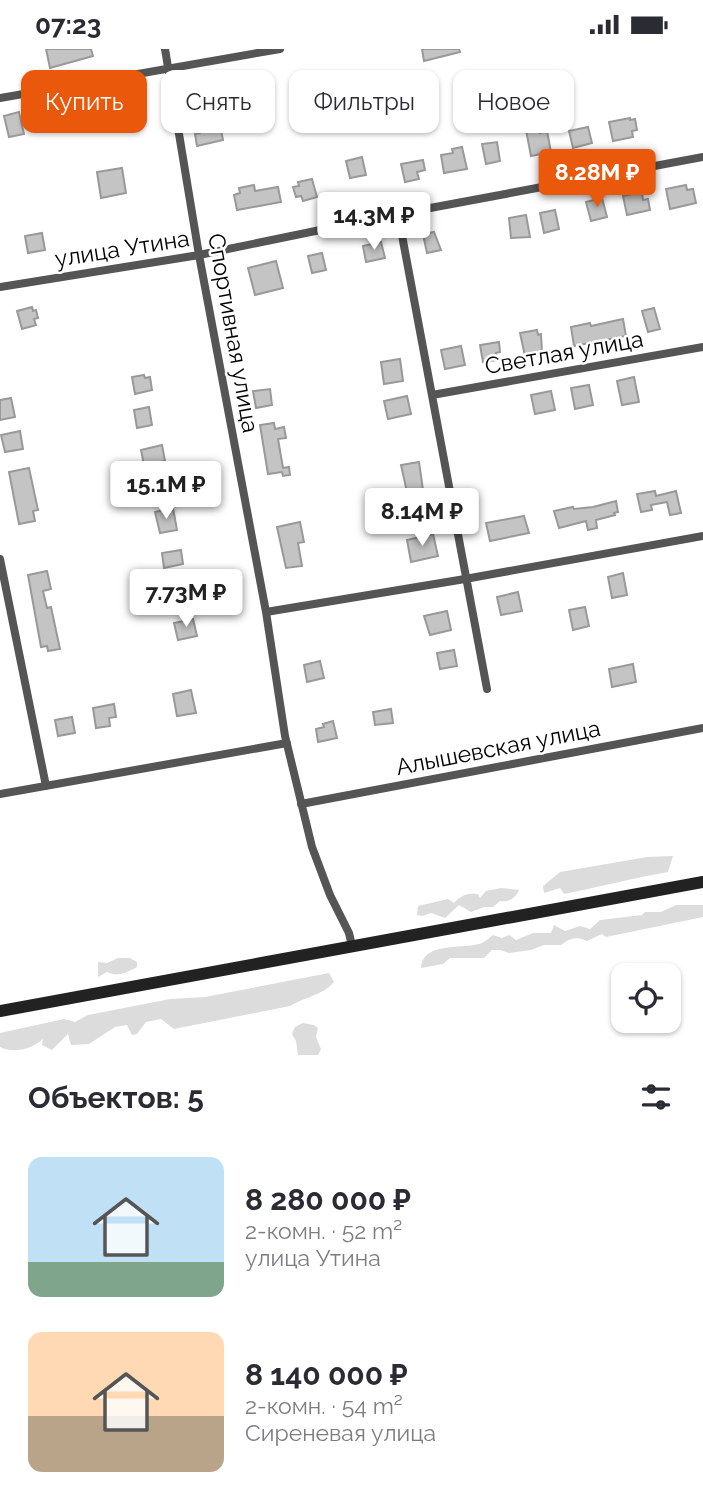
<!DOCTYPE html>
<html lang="ru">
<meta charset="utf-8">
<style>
body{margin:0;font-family:Raleway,sans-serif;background:#f7f7f7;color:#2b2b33;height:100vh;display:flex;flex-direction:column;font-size:26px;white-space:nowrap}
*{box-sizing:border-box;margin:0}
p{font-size:23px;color:#7c7c81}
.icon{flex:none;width:38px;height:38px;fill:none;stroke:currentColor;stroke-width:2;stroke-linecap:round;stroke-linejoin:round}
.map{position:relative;height:1006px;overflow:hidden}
.side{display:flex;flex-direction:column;background:#fff;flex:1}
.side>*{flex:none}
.guide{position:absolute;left:21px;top:21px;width:662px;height:63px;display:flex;gap:14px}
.controls{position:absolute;left:611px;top:914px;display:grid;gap:14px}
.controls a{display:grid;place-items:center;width:70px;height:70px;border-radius:14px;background:#fff;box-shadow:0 2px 5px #0004;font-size:35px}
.price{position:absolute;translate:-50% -60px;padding:0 16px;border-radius:7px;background:#fff;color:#222;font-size:23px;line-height:46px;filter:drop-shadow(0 2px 4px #0008)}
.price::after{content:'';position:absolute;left:50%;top:42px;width:21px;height:16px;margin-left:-10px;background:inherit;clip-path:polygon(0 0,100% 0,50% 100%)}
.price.selected{background:#ea580c;color:#fff}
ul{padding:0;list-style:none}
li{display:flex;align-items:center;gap:21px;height:175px;padding:0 28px}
li span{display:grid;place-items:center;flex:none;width:196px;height:140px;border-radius:14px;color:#555}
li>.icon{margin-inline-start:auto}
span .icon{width:84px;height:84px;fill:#fffc;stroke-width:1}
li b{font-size:30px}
h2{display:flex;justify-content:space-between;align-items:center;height:84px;padding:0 28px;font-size:30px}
.tag{padding:0 24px;border-radius:14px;background:#fff;box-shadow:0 2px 5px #0004;font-size:24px;line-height:63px}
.tag.selected{background:#ea580c;color:#fff}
.status{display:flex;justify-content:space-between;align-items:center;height:49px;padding:0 35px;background:#fff;direction:ltr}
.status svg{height:19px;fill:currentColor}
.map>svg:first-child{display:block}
</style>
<div class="status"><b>07:23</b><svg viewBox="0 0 49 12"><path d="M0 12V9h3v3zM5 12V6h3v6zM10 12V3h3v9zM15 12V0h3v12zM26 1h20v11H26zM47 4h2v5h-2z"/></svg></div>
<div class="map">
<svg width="703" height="1006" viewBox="0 0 703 1006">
<rect width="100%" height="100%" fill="#fff"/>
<path fill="#dcdcdc" d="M673,807L668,823C633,829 599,838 564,845L560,839L544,844L543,837L560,823L647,808Z
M501,839L519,841C515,850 509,853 500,852L493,858H484L471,863L459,856L445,869L431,864L422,867L417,866L418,857L448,850L454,854C460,847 468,843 478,845L480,849L486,842Z
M676,856H703V868L606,888L602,885L587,892C578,887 569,889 561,896H544L531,901L509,904L500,901H492L484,909H450L443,915L421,919C422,893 461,900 479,895C484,894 489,889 493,886L502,889L509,886L516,891L533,884H551L554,876L565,882L580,877L590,880L600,871L642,866L645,863H661Z
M118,909H130L137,913V918C126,924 118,928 107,923L98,928V913L107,914Z
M329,924L334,933C323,946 305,948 290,957L174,980L161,970L146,973L137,985L132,986L127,976L115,978L89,995L71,996L68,985L52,1001L42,996L43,990C32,1000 14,1005 0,998V984L64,970L75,973L88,966L170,950L205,948Z
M303,974L314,976L318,979L316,988L321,1000L318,1006H298L296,992L292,985L295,978Z"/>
<path fill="#c4c4c4" stroke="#999" stroke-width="2" d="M46,0H91L93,7L50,19Z
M422,0H459L460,3L424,12Z
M404,28L409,50L394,53L393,49L387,50L383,32Z
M220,40L224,59L217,60L223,91L197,97L195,85L200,84L198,73L208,71L202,44Z
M351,43L355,63L337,67L333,46Z
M19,63L24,85L9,88L4,67Z
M630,69V71L635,70L637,81L632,82L633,88L613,92L609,73Z
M539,78L540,84L547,82L551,103L531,107L526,81Z
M588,78L592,94L573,99L569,82Z
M497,93L500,112L486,115L482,95Z
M462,98L467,120L444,124L441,106L453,104L452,100Z
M362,108L366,126L350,129L346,112Z
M423,111L425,121L417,123L419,130L405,133L401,115Z
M122,119L126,144L101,149L97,123Z
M312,130L317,148L303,152L301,147L296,148L293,138L299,137L298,133Z
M254,136L255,142L278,138L281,153L237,161L234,146L240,144L239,139Z
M686,136L687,141L693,140L696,154L670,160L666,140Z
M642,143L643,151L648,150L650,161L627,166L623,147Z
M602,149L607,168L591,172L586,153Z
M555,161L559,180L544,184L540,164Z
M526,166L530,188L511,189L509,169Z
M434,183L441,201L427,204L423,185Z
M42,184L45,201L28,204L25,187Z
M381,193L385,209L366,213L363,197Z
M322,204L326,221L312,224L308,207Z
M276,212L283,239L255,246L248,219Z
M32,258L33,262L36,261L38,269L34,270L36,276L22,280L17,262Z
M654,259L660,280L648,283L642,262Z
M623,270L626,287L574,297L571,278L590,274L591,277Z
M537,281L538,286L541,285L542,303L525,307L520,284Z
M499,293L500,303L496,304L497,311L483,313L480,296Z
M461,297L465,316L445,320L441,301Z
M400,310L403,332L384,335L381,313Z
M144,326L145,329L150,328L152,341L135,345L132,328Z
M634,328L639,353L622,356L617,332Z
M589,336L593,356L575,360L571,339Z
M270,340L272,356L256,359L253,342Z
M551,342L555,361L535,365L531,346Z
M407,347L411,365L388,370L384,352Z
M11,349L15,368L0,371V351Z
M149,358L152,376L137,379L134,361Z
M274,374L275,380L284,378L286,389L278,390L283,419L289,418L290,426L283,427L282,423L268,425L260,376Z
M20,382L23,400L5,403L1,386Z
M162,396L165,412L144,416L141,401Z
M419,413L426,462L402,467L398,445L407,443L401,416Z
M29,419L38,461L33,462L35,472L19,475L9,423Z
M162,431V434L169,433L172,446L153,449L150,433Z
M655,442L656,447L676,442L681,464L670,466L667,453L651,456L652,461L641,463L637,445Z
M616,452L618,463L614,464L615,466L596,471L597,479L588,481L586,472L559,479L554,462L573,458L574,460L593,458Z
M173,459L177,481L160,484L155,463Z
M524,467L529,484L490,492L486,474Z
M300,473L304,493L298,494L302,517L286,519L277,478Z
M433,485L438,507L411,513L407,491Z
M181,501L183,515L164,519L162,504Z
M47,522L51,540L43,542L47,559L51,558L60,600L48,602L47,597L41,598L28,526Z
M623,524L627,546L612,549L608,528Z
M187,537L189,550L166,554L164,541Z
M518,543L522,562L501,566L497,548Z
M585,558L589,577L573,581L569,561Z
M447,562L451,581L430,586L424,567Z
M193,570L197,587L178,591L174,574Z
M454,601L457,617L440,620L437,604Z
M320,612L324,629L307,633L304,616Z
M633,615L636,633L612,638L609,620Z
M191,641L196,664L177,667L173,645Z
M114,655L116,668L109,669L110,677L96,679L93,659Z
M391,660L393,674L375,676L373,663Z
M72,668L75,684L58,687L55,671Z
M333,672L337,689L318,693L316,680L324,678L323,675Z"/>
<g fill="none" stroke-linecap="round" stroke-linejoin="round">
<path stroke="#555" stroke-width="8" d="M165,0L199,206L266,563L285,687L312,798L330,846L349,884L352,897
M0,49L280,0
M398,165L487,640
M0,238L199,206L398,165L703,108
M432,346L703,298
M0,510L46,737
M266,563L465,530L703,487
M0,745L287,694
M301,755L703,679"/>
<path stroke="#222" stroke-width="12" d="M0,962L703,833"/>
</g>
<g text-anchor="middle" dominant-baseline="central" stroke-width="5" stroke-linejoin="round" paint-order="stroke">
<g font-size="23" fill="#000" stroke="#fff">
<text transform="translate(122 199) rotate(-9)">улица Утина</text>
<text transform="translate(234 284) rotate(80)">Спортивная улица</text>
<text transform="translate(564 303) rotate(-10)">Светлая улица</text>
<text transform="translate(498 698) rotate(-11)">Алышевская улица</text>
</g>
</g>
</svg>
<div class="controls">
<a><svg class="icon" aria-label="locate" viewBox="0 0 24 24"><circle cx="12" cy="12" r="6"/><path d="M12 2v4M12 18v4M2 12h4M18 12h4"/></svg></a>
</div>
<b class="price selected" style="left:597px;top:160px">8.28M ₽</b>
<b class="price" style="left:374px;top:203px">14.3M ₽</b>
<b class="price" style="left:166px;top:472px">15.1M ₽</b>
<b class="price" style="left:422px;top:499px">8.14M ₽</b>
<b class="price" style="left:186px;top:580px">7.73M ₽</b>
<div class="guide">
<a class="tag selected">Купить</a>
<a class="tag">Снять</a>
<a class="tag">Фильтры</a>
<a class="tag">Новое</a>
</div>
</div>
<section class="side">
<h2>Объектов: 5<svg class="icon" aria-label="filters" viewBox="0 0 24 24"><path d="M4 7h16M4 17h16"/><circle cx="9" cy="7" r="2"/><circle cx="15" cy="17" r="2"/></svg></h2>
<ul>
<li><span style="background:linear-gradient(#bfe0f5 75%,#7fa58c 0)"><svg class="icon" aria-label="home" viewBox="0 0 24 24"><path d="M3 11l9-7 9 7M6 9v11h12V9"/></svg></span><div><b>8 280 000 ₽</b><p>2-комн. · 52 m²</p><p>улица Утина</p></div></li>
<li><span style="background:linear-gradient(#ffd9b3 60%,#b9a48a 0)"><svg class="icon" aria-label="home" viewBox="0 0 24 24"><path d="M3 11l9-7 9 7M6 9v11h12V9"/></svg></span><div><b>8 140 000 ₽</b><p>2-комн. · 54 m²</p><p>Сиреневая улица</p></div></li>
</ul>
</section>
